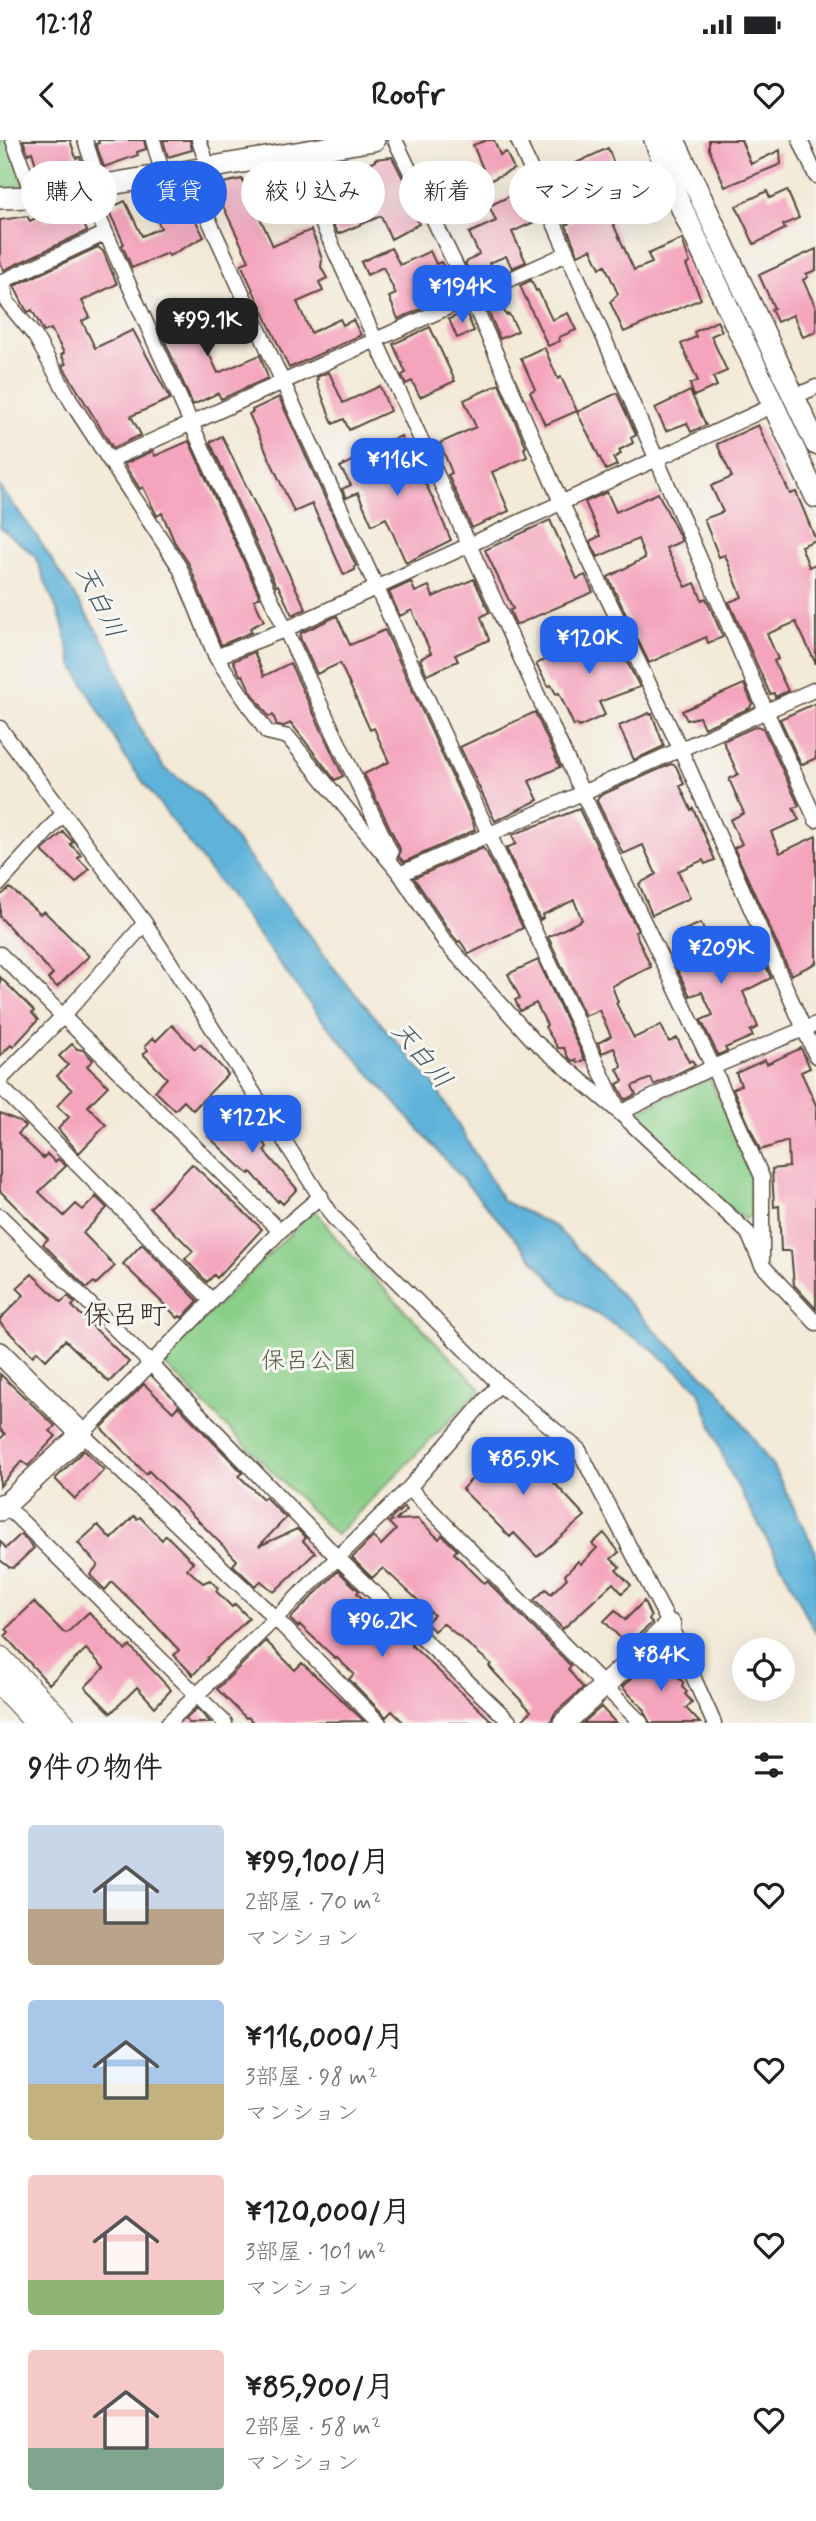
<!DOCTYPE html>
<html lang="ja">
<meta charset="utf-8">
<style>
body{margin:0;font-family:Mynerve,"Klee One",sans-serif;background:#f6f6f6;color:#202124;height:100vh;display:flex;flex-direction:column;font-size:26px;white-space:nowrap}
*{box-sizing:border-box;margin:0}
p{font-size:23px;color:#757577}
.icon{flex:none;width:38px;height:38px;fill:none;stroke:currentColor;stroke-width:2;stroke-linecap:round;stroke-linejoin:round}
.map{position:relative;height:1583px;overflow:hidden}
.details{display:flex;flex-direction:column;background:#fff;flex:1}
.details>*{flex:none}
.hud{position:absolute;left:21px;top:21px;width:775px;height:63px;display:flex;gap:14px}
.controls{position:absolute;left:732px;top:1498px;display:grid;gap:14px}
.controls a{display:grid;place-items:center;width:63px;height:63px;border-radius:50%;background:#fff;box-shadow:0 7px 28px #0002;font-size:35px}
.price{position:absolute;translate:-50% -60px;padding:0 16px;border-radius:14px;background:#2563eb;color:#fff;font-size:23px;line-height:46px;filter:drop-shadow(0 2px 4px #0008)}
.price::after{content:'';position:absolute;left:50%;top:42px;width:21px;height:16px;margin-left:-10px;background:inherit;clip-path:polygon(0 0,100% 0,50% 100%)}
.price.current{background:#222;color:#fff}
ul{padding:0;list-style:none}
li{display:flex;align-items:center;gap:21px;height:175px;padding:0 28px}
li span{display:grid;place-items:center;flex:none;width:196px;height:140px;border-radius:7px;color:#555}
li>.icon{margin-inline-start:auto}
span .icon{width:84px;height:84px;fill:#fffc;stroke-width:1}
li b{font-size:30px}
h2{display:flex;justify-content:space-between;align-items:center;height:84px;padding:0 28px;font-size:30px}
.tag{padding:0 24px;border-radius:32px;background:#fff;box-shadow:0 7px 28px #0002;font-size:24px;line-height:63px}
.tag.current{background:#2563eb;color:#fff}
.status{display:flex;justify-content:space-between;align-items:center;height:49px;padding:0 35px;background:#fff;direction:ltr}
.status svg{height:19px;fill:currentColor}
header{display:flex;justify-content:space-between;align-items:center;height:91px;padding:0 28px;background:#fff;font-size:32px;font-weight:700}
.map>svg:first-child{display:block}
</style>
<div class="status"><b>12:18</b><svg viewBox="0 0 49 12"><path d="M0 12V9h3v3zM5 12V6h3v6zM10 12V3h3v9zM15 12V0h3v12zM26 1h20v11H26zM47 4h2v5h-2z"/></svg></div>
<header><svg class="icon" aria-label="back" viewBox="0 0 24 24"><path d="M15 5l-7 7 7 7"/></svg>Roofr<svg class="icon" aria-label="heart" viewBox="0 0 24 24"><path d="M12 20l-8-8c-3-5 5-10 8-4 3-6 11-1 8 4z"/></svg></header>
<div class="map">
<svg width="816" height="1583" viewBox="0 0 816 1583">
<rect width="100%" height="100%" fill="#f6f6f2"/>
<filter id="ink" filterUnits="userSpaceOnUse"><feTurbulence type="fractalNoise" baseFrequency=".0143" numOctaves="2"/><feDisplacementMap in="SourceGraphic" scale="14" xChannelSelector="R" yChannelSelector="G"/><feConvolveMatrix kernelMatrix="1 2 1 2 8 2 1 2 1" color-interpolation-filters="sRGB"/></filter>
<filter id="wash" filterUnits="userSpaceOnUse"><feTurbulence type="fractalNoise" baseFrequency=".00686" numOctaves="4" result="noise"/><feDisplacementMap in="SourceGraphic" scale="28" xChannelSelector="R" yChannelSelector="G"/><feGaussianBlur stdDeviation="1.57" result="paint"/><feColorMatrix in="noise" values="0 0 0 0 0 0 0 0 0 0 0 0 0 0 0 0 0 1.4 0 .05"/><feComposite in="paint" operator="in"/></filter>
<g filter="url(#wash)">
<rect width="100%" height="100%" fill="#f3ead8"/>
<path fill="#8acf89" stroke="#627c54" stroke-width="2" d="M0,0H9L27,52L0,53Z
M709,937L752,1035L754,1075L743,1079L704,1047L633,974Z
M315,1069L339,1102L481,1249L336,1395L161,1221Z"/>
<path fill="#5eb3da" stroke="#4c6e7c" stroke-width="2" d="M0,347L36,395L111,513L141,591L164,628L201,655L345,842L435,946L503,1061L556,1087L663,1199L719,1250L774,1328L816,1412V1494L785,1432L727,1327L698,1249L652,1209L562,1152L319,876L126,619L72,523L62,482L35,416L0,387Z"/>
<g id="blocks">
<path fill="#f4a4bd" d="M23,0H70L76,18L80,17L84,28L68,34L66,29L40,38L32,12L28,14Z
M98,0H144L146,9L137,12L138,15L104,27L96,4L99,3Z
M163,0H190L192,10L168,17Z
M487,0H494L500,15L506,12L514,29L474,48L479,60L459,70L453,57L449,59L445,48L482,33L483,29L473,5Z
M709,0H741L751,24L780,10L781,24L725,47L709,9Z
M608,8L623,47L601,57L634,130L652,123L648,114L682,99L690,123L686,125L701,159L624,192L610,162L618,154L605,125L600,128L591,109L578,115L566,85L574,81L570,72L578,68L561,30Z
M392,17L407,46L404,47L419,84L391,99L381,76L338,94L333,85L375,66L358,29L375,21V19Z
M242,39L273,106L311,90L316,102L322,119L321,127L327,138L319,142L323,151L297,162L311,193L340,179L343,185L353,180L361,195L289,228L241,124L249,121L213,45Z
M787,50L799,78L783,85L785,89L754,104L736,66L767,51L770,58Z
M181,51L204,97L169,116L167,113L132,128L122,105L124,104L108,69L125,61L142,96L161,88L150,66Z
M514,54L523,72L528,70L534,82L512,92L526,122L512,128L506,116L489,123L494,135L475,144L465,123L479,114L469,93L496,81L489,66Z
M76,67L87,91L4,130L0,123V80L27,76L30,81L42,75L45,82Z
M98,107L103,111L117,144L82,161L90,177L82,181L95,208L133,190L170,259L131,276L141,295L113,308L62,225L66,224L61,215L64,213L51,189L44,192L32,170L28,172L25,168L14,146Z
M391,108L400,125L430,111L436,124L441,122L452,140L429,150L435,163L398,179L389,157L396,154L383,127L367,135L361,122Z
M816,109V130L806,134L808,137L803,140L816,168V192L803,197L793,175L777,182L771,169L774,168L759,135Z
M531,140L536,151L538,150L552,180L568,173L576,190L559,197L560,201L548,206L520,146Z
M498,157L506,175L509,174L518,191L500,199L485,163Z
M218,163L226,181L209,188L211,192L201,197L218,233L260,215L268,238L221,259L218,253L193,265L159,188Z
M466,172L474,191L457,198L449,179Z
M717,181L722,191L711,196L727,231L713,237L717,246L694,256L690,244L698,241L681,204L696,197L694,192Z
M430,187L455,241L420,257L412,241L406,244L402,235L406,233L393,204Z
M544,207L558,239L561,237L577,271L545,285L530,252L535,249L521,218Z
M329,232L343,263L380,246L390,271L349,290L344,279L333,284L316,240L318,239L317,237Z
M499,244L526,307L524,308L527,317L492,332L509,371L472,388L448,335L452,333L440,303L476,287L464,260Z
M690,251L706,285L691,292L687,283L666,291L655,268Z
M617,253L636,295L631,298L633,303L619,310L621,314L613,318L617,325L606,330L577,272Z
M279,257L356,426L354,427L355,430L344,435L312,364L294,372L249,274L253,272L252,270Z
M758,285L790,354L796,352L816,400L801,406L809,427L816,424V524L796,482L767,494L778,519L774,521L788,551L775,557L774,553L770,554L729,462L742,457L725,415L719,417L704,379L723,372L711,346L732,337L717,304Z
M222,296L306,469L292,475L278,445L276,446L210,302Z
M401,296L414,328L417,327L433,359L451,400L406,423L386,378L372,385L358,353L346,358L342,349L351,345L340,327L371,312L370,310Z
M189,301L260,457L254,460L264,481L250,488L252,492L221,505L189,424L174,401L162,373L157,376L143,347L140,349L124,324L153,311L155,316Z
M607,352L616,372L658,353L682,401L666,408L686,447L695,443L702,460L706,458L723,497L708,503L706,497L649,523L608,437L645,418L638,399L598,417L590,401L600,396L585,362Z
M550,380L577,439L585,435L593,452L516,485L510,470L513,469L485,410Z
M474,439L489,472L481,477L489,500L455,515L458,521L427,535L420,519L431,513L412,470L400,476L389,452L411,442L415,452L429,446L433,457Z
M337,476L350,505L385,490L473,682L475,690L404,722L399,717L400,709L364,634L389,622L374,588L370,590L340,523L317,534L300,498L301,493Z
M610,489L640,547L599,562L605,575L579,587L577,584L574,586L559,553L556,554L551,545L548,546L536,524Z
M254,512L264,536L290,523L343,636L335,640L291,583L284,586L277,585L273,575L269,577L250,550L243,535L241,536L239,533L233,521Z
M744,544L752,563L750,568L704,588L699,577L687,580L682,571Z
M816,563V618L801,625L780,579Z
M535,572L560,627L529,641L538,660L495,681L460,607Z
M649,573L650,575L652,574L664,606L634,620L619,586Z
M757,586L763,588L799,666L793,668L799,680L771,692L780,713L816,696V823L791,835L734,708L742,704L730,680L744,673L729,639L738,634L723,601Z
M671,624L676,626L684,644L680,646L691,670L693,668L715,720L705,724L703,720L678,731L690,758L652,775L639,744L656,734L643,705L623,714L597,661L599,656Z
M579,669L638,791L635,792L651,827L612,846L618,862L616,863L634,898L661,885L669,902L677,898L689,922L692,920L695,925L654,945L651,938L632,946L636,954L625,960L617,944L623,941L617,929L622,927L614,908L602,913L598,903L611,896L599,870L585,876L548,797L582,780L574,760L542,775L543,778L540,780L506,708L516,704L512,695Z
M63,692L73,702L70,704L81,715L78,718L89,729L76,743L42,711Z
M483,708L487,713L523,788L469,814L460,801L458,802L453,796L414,738Z
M10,748L40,774L44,771L89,816L57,847L48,839L53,834L0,777V756Z
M701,783L711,806L713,805L719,823L757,805L771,838L743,852L758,887L750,891L753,896L725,908L727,911L718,915L701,880L713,875L702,852L690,856L673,821L681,818L676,807L688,801L684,790Z
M538,820L585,920L577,923L576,919L573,921L568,917L564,908H558L545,887L547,885L536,863L520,871L515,860L520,858L508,834Z
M0,837L34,871L32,873L38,880L13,907L11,905L0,916Z
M172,885L195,909L200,904L228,934L193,970L184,961L175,970L155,951L167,938L143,914L148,910L145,906L153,898L156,901Z
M72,904L77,909L83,910L93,920L87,926L108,946L88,966L106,985L79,1013L58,989L69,977L57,966L72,950L57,936L68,925L59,916Z
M801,908L810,928L801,932L816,965V1169L794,1145L791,1111H781L779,1066L774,1067L772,1029L789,1027L788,1001L760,1010L733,949L741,945L736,933L765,920L767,924Z
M0,973L19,981L25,986L18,994L43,1018L47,1014L55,1022L58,1019L66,1026L39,1052L64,1076L76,1064L83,1070L96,1057L107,1068L83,1093L115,1126L96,1144L94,1142L87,1148L43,1104L48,1099L0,1051Z
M233,973H236L265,999L263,1001L267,1007L264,1011L297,1049L283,1064L279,1060L278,1062L251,1032L249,1034L245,1031L208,996L228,975L230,977Z
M192,1024L262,1089L217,1138L214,1135L207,1142L185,1119L193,1111L150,1068Z
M142,1104L198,1161L182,1178L180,1176L178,1178L123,1124Z
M32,1134L61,1162L68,1156L75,1163L72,1166L129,1222L109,1242L65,1200L46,1220L37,1211L33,1216L0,1183V1179L24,1155L17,1148Z
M0,1234L55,1286L50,1291L56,1296L28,1326L22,1321L0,1346V1299L5,1294L0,1289Z
M144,1244L173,1272L178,1266L243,1333L239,1336L263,1359L265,1357L286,1378L259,1406L297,1389L306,1398L303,1401L315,1413L274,1452L261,1441L255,1446L233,1425L237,1420L149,1331L146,1334L103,1290L102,1287Z
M509,1301L523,1316L537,1303L554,1320L543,1331L585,1376L537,1417L514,1393L510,1397L462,1349L474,1337L472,1335L505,1302L506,1304Z
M84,1310L104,1330L75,1359L55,1339Z
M404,1367L407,1370L396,1380L418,1379L439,1399L442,1395L457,1410L454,1413L484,1443L487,1441L571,1526L568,1529L583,1548L555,1573L550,1583H520L531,1571L496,1534L489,1526L491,1524L443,1483L434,1491L426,1483L434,1475L383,1428L372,1438L352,1418L373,1397L381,1405L396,1390L388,1382L392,1381L391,1379Z
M134,1376L137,1379L140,1377L162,1400L166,1395L193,1422L187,1429L203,1443L210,1440L218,1448L216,1451L232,1467L235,1464L249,1478L207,1518L208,1519L193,1535L174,1515L179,1510L146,1475L112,1442L105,1450L90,1435L98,1425L78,1403L98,1385L111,1399Z
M604,1393L619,1412L611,1419L620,1427L616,1430L631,1445L622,1453L613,1443L563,1489L534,1460L546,1449L551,1454L567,1438L565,1435L578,1421L581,1424L597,1408L592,1404Z
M21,1394L34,1408L13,1428L9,1427L0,1420V1401L6,1408Z
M338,1431L359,1451L357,1453L380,1477L399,1494L401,1492L413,1503L411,1505L494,1583H404L392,1571L386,1577L349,1539L354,1534L337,1518L336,1519L300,1485L298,1487L290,1479Z
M644,1461L651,1477L649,1479L652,1483L627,1505L604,1481L615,1470L625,1480Z
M34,1462L63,1492L67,1493L89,1472L125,1510L130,1506L171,1550L155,1567L137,1547L111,1573L85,1547L104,1528L86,1509L49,1544L5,1496L9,1492L6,1489Z
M266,1501L295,1530L302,1523L364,1581L254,1583L248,1577L246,1578L217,1549Z
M662,1511L670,1520L667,1522L679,1534L677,1536L683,1542L682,1547L687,1552L685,1554L692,1562L686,1568L700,1583H650L644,1572L645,1570L622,1547Z
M601,1567L616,1583H583Z
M197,1568L208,1580L211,1583H189L186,1579Z"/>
</g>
</g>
<g filter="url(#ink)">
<use href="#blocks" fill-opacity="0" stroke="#57473a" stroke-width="2"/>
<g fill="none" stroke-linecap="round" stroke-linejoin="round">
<defs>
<path id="street" d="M13,0L33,57
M85,0L100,46
M153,0L163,35
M199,0L208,27
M395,0L471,157L561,362L680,608L816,916
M518,0L766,571L816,680
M800,0L816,36
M290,13L582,652L713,927L762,1037V1125L816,1183
M187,32L489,694L620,973L713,927L816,884
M86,48C185,272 285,493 391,713
M106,93L3,141L7,162L35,196L72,263L180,428L216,517L267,592L288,597L400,734L445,802L533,900L620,973L748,1093L762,1125
M794,257L816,247
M110,320L566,114
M216,517L284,490L772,266
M0,588L145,783L333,1077L499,1244L579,1310L670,1485L714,1583
M400,734L816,549
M0,743L63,674
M0,814L280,1091L82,1294L276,1479L379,1583
M0,940L63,876L145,783
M0,946L212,1161
M0,1076L151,1224L338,1418L511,1583
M280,1091L321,1056
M409,1348L641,1583
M1,1361L225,1583
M168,1583L409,1348L499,1244"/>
<path id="secondary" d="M655,0L679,62L816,357
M674,0L816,304
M0,58L33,57L374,0
M0,1213L82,1294L0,1370
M564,1583L670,1485"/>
<path id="primary" d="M0,1518L63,1583
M0,1543L37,1583"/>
</defs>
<use href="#street" stroke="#57473a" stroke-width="17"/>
<use href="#secondary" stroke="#57473a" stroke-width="24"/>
<use href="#primary" stroke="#57473a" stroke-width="25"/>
<use href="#street" stroke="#fff" stroke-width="14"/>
<use href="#secondary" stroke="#fff" stroke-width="21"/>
<use href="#primary" stroke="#fff" stroke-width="23"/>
</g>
</g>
<g text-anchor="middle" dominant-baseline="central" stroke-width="6" stroke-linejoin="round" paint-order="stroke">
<g font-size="24" fill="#535c3e" stroke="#f6f6f2">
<text x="309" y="1221">保呂公園</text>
</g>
<g font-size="26" font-style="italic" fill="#475a60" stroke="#f6f6f2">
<text transform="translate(99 462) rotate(64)">天白川</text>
<text transform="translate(421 916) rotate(50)">天白川</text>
</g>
<g font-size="28" fill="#3b2a1e" stroke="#f6f6f2">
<text x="125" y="1176">保呂町</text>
</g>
</g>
</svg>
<div class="controls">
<a><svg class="icon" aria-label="locate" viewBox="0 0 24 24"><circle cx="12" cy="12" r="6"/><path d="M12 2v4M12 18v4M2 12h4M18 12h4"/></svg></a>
</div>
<b class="price" style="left:462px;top:185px">¥194K</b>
<b class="price current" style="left:207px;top:218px">¥99.1K</b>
<b class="price" style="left:397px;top:358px">¥116K</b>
<b class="price" style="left:589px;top:536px">¥120K</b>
<b class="price" style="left:721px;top:846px">¥209K</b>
<b class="price" style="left:252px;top:1015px">¥122K</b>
<b class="price" style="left:523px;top:1357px">¥85.9K</b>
<b class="price" style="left:382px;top:1519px">¥96.2K</b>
<b class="price" style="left:661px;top:1553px">¥84K</b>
<div class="hud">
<a class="tag">購入</a>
<a class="tag current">賃貸</a>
<a class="tag">絞り込み</a>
<a class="tag">新着</a>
<a class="tag">マンション</a>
</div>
</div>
<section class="details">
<h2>9件の物件<svg class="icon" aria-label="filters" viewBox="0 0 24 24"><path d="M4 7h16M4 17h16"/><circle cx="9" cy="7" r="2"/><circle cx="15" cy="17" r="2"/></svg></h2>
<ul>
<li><span style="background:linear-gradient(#c9d6e8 60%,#b9a48a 0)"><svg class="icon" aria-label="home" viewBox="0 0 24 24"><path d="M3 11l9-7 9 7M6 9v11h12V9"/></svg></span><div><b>¥99,100/月</b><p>2部屋 · 70 m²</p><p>マンション</p></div><svg class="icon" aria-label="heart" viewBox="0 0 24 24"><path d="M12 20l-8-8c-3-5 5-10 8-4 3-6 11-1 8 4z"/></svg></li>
<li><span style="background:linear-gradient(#a9c7e8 60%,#c2b280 0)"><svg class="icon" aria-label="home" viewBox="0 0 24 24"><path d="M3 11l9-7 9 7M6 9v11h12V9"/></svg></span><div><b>¥116,000/月</b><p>3部屋 · 98 m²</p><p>マンション</p></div><svg class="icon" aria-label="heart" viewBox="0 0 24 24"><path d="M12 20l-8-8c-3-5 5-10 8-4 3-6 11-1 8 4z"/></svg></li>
<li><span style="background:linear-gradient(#f6c9c9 75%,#8fb573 0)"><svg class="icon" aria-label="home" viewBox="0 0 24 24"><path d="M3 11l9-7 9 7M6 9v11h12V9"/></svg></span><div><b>¥120,000/月</b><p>3部屋 · 101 m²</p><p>マンション</p></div><svg class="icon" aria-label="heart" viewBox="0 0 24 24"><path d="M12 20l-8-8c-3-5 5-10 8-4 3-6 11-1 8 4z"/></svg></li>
<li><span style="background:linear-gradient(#f6c9c9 70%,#7fa58c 0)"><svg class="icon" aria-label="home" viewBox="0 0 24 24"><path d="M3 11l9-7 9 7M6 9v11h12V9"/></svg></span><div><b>¥85,900/月</b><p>2部屋 · 58 m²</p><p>マンション</p></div><svg class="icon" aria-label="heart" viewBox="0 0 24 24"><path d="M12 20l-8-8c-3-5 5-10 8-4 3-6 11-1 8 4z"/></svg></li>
</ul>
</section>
